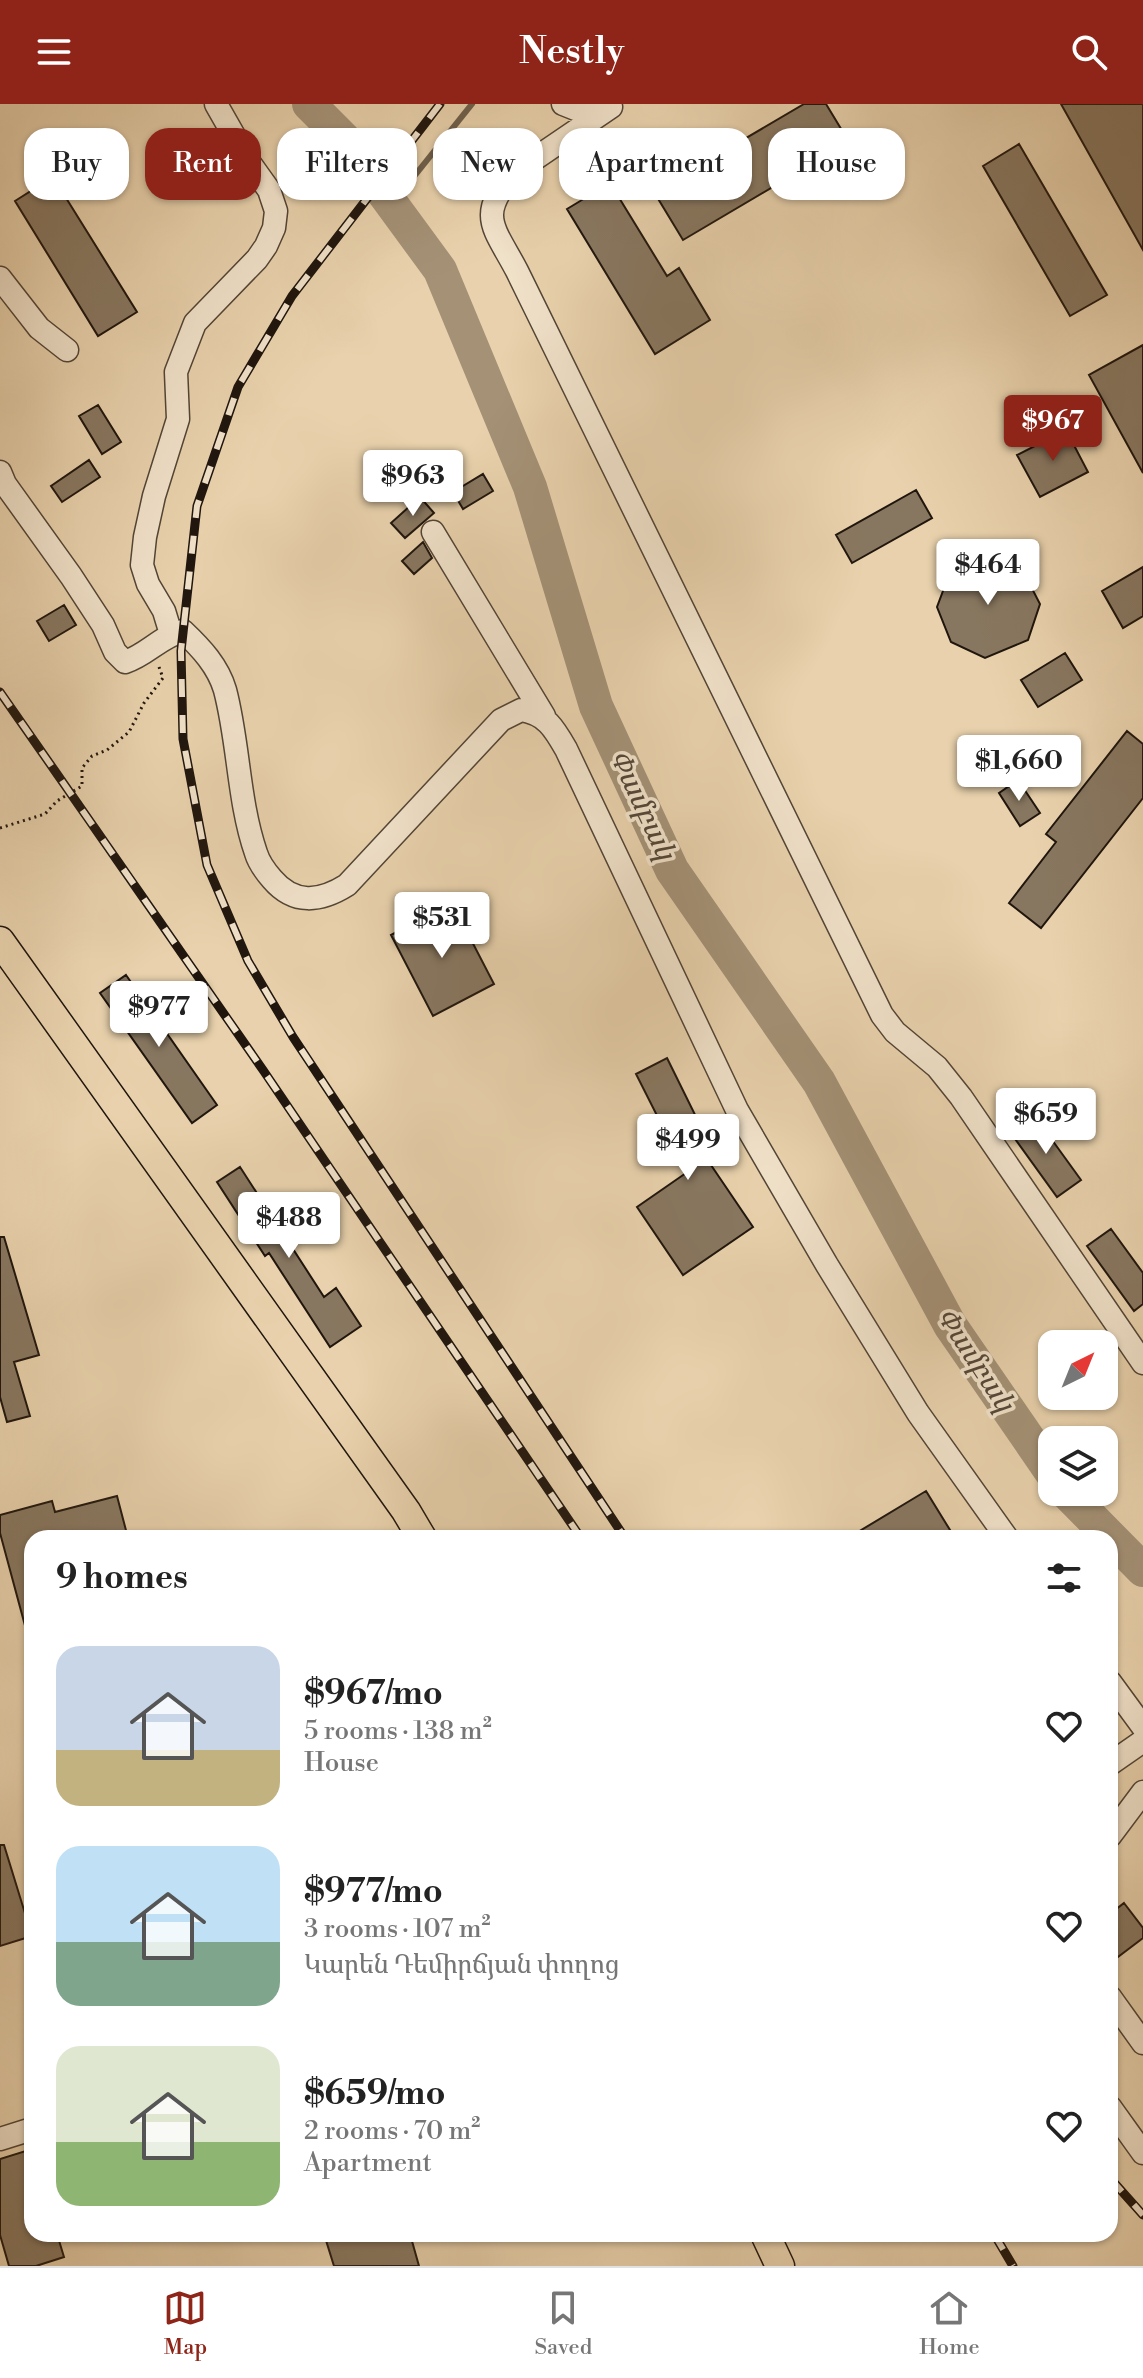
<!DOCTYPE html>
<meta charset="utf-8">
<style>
body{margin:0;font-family:"Libre Bodoni","Noto Serif Armenian",serif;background:#f6f6f6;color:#222;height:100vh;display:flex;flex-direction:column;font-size:30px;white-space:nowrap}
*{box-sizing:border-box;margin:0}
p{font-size:26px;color:#767676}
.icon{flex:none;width:44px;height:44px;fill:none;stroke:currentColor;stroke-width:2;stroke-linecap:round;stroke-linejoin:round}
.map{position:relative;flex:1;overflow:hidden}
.side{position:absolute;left:24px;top:1426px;width:1094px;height:712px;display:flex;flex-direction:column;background:#fff;border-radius:24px;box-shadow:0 2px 6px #0004}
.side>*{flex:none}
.hud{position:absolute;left:24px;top:24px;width:1096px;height:72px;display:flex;gap:16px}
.needle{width:52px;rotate:43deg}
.fabs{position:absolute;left:1038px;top:1226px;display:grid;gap:16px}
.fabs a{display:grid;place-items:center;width:80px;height:80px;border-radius:16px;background:#fff;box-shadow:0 2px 6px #0004;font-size:40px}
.price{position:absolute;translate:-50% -68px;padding:0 18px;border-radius:8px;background:#fff;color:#222;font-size:26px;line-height:52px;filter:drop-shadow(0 2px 4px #0008)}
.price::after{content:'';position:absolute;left:50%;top:48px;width:24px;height:18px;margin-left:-12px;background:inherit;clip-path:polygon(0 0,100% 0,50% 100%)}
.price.on{background:#8f2418;color:#fff}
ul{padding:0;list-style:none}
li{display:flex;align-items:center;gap:24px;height:200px;padding:0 32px}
li span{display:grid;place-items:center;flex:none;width:224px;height:160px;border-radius:24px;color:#555}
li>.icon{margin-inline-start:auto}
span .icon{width:96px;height:96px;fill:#fffc;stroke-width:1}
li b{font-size:34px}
h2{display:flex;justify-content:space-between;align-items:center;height:96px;padding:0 32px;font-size:34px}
.pill{padding:0 28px;border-radius:24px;background:#fff;box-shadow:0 2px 6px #0004;font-size:28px;line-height:72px}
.pill.on{background:#8f2418;color:#fff}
header{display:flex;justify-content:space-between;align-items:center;height:104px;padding:0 32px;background:#8f2418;color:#fff;font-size:36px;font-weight:600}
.tabs{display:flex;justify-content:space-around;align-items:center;height:112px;border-top:2px solid #e0e0e0;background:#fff;font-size:22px;color:#767676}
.tabs a{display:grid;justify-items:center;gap:4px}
.tabs .on{color:#8f2418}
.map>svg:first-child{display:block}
</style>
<header><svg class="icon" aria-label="menu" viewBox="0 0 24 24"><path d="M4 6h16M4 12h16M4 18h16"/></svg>Nestly<svg class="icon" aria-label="search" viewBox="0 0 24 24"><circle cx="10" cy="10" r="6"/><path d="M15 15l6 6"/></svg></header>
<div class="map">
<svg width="1143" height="2162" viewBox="0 0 1143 2162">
<rect width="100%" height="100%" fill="#e8d1ac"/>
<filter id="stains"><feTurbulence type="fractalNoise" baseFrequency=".0025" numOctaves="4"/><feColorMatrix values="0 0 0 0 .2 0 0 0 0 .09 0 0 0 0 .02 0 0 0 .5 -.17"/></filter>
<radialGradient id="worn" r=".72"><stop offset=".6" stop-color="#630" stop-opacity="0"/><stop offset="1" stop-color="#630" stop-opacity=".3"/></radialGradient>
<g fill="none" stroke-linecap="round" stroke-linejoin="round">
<path stroke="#6f604c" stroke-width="6" d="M392,100L472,0"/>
<path stroke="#a49176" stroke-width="34" d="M309,0L344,35L440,166L530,383L596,602L672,766L819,978L950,1221L1052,1369
M1066,1388L1143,1466"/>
</g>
<path fill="#887760" stroke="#20160e" stroke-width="2" d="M804,0H826L849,38L683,136L654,88Z
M1061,0H1143V146Z
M1019,40L1107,191L1070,212L983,62Z
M53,73L137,208L98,232L15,97Z
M610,79L667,172L679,164L710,216L655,250L567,105Z
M1143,241V369L1089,271Z
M98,301L121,338L102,350L79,312Z
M1066,326L1088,368L1040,393L1017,351Z
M89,356L100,373L62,398L51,382Z
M483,370L493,387L463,405L453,388Z
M916,386L932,414L852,459L836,431Z
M420,393L434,409L405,434L391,419Z
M423,438L432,454L414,470L402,457Z
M982,452L1022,465L1040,500L1028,536L985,554L951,538L937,503L949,471Z
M1143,463V512L1123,524L1102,487Z
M64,501L76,521L49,537L37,517Z
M1065,549L1082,576L1038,603L1021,576Z
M1127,627L1143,640V694L1041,824L1009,799L1056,738L1046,730Z
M1018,676L1040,709L1020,722L999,689Z
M452,799L494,880L433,912L391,831Z
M126,871L217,1001L192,1019L100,889Z
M667,954L705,1031L694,1036L753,1123L683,1171L637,1103L686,1069L636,970Z
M1034,1011L1081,1076L1057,1093L1010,1028Z
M240,1063L324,1193L336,1184L361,1222L330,1243L269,1149L265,1152L217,1078Z
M1111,1125L1143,1169V1200L1134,1207L1087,1142Z
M0,1133H4L39,1251L14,1258L30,1312L7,1318L0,1293Z
M926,1387L950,1426L936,1434H848Z
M117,1392L128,1434H32V1529H27L0,1429V1411L52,1397L55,1408Z
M0,1741H4L32,1832L0,1842Z
M1124,1799L1143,1824V1834L1110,1859V1810Z
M32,2045V2130H57L64,2153L36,2162H9L0,2131V2055Z
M324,2130H410L419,2162H334Z"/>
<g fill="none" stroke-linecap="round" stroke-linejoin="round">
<defs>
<path id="minor" d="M563,0L578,6L608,3
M611,3L514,69C476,112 494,123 517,167L882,911L895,928L937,963L961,993L1143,1259
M0,174L39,224L67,246
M0,368L5,380L71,472L103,521L115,548L125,558C147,551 161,532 183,527C201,544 218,562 225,586C239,639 238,697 256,749C259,759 265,767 272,775C294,801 320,798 347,781L501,616L521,606C546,610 554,624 566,645L737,1006L827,1161L918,1309L1007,1434
M433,428L544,612
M171,530L164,507L148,480L142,461L145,433L154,392L178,315L176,268L195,219L257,155L266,142L274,124L276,107L269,86L249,58L216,0
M1110,1578L1143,1623
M1110,1660L1143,1637
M1110,1732L1143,1688
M1110,1893L1143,1939
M1110,2003L1143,2049
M0,2035L32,2025"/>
<path id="major" d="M0,837L406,1407L422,1434
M765,2130L780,2162"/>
</defs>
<use href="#minor" stroke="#524536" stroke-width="25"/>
<use href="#major" stroke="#20160e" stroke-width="31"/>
<path stroke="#20160e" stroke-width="3" stroke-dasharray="2 4" stroke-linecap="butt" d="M0,724L45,710L57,697L82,682V664L92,652L107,646L129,628L144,599L163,574L159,563"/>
<use href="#minor" stroke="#f0e1c9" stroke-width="22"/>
<use href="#major" stroke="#e8d1ac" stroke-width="28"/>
<defs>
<path id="rail" d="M440,0L292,192L238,283L197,402L181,547L183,635L207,761L248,857L293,933L625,1434
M0,588L263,966L581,1434
M1110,2074L1143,2111
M994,2130L1013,2162"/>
</defs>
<use href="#rail" stroke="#20160e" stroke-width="9"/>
<use href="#rail" stroke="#f0e1c9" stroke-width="6" stroke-dasharray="18" stroke-linecap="butt"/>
</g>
<g text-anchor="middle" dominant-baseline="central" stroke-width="7" stroke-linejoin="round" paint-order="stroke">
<g font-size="28" font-style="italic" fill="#554738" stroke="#f0e1c9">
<text transform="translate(642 701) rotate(65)">Փամբակ</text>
<text transform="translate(975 1256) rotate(57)">Փամբակ</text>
</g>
</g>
<rect width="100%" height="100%" filter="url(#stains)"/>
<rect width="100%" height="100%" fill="url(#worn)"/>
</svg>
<div class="fabs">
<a><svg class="needle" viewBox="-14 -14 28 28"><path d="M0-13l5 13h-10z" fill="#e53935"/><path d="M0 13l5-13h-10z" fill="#767676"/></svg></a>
<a><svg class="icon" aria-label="layers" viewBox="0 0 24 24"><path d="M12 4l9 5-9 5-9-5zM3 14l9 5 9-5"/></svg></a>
</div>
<b class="price on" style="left:1053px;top:359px">$967</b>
<b class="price" style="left:413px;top:414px">$963</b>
<b class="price" style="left:988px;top:503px">$464</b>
<b class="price" style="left:1019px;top:699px">$1,660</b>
<b class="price" style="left:442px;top:856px">$531</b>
<b class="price" style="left:159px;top:945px">$977</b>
<b class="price" style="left:1046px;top:1052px">$659</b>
<b class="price" style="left:688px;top:1078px">$499</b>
<b class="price" style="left:289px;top:1156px">$488</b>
<div class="hud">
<a class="pill">Buy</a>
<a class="pill on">Rent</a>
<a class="pill">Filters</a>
<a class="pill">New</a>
<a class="pill">Apartment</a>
<a class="pill">House</a>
</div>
<section class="side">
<h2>9 homes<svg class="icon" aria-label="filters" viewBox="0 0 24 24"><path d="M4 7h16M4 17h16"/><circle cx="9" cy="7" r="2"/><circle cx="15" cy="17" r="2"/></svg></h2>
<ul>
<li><span style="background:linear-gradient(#c9d6e8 65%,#c2b280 0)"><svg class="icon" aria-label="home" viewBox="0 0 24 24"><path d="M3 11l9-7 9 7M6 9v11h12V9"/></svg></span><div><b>$967/mo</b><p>5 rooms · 138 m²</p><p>House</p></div><svg class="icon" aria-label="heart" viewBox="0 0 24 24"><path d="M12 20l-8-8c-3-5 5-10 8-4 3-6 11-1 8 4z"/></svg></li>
<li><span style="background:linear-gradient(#bfe0f5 60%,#7fa58c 0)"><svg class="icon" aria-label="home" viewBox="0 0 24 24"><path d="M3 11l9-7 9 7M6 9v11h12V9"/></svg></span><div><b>$977/mo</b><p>3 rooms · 107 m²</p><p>Կարեն Դեմիրճյան փողոց</p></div><svg class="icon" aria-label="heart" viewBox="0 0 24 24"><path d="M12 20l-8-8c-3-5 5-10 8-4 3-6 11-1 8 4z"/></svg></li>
<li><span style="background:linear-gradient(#dfe7d0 60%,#8fb573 0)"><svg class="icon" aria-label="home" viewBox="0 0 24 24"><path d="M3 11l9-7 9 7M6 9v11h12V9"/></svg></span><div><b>$659/mo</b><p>2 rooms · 70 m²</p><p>Apartment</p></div><svg class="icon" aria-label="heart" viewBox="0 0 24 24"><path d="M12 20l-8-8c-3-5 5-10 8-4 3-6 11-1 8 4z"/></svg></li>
</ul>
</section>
</div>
<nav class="tabs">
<a class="on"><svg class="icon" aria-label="map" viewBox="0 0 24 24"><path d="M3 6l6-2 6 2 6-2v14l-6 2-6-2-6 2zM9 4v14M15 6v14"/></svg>Map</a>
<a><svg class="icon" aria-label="saved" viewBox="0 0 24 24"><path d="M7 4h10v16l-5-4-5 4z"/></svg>Saved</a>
<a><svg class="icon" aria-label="home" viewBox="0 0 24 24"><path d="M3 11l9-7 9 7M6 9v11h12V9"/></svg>Home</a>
</nav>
